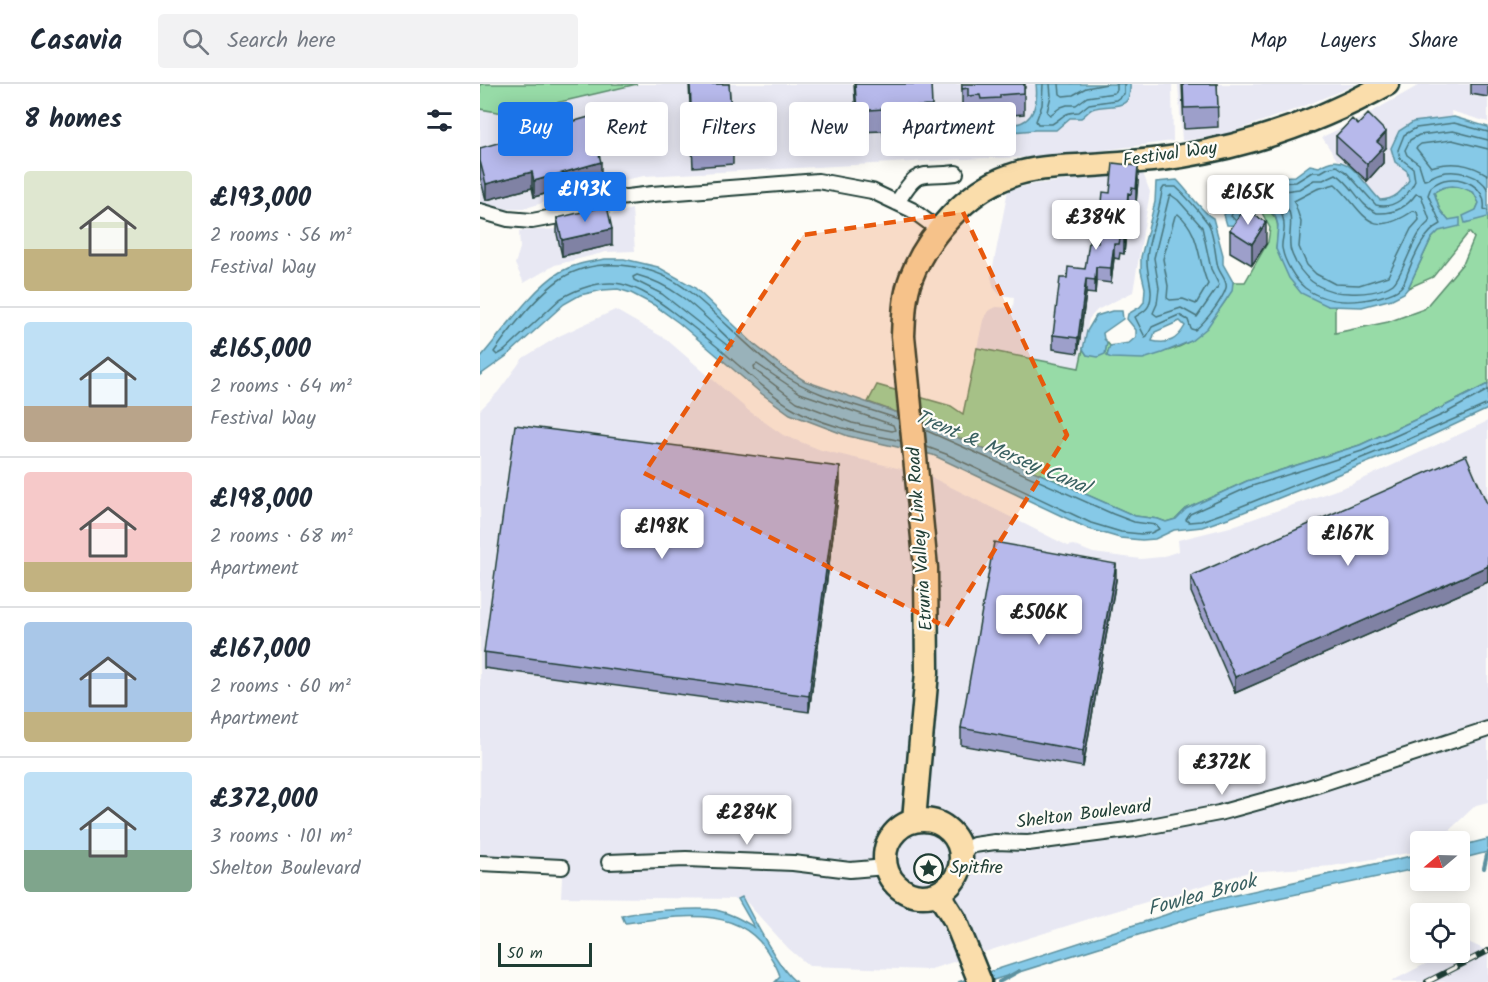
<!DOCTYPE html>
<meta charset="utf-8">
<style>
body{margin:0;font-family:Kalam,sans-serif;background:#f2f2f3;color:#1f2937;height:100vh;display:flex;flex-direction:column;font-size:22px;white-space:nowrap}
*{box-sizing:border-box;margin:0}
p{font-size:20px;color:#747a83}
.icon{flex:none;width:33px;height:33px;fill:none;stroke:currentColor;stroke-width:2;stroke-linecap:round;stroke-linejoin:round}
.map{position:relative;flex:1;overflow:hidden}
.side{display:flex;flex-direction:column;background:#fff;width:480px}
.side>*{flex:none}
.hud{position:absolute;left:18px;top:18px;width:570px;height:54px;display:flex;gap:12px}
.needle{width:39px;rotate:251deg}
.controls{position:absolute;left:930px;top:747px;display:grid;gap:12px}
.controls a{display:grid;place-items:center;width:60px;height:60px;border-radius:6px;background:#fff;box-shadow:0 3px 15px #0003;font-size:30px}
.scale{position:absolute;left:18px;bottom:15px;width:94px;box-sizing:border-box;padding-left:6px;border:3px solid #1f3d34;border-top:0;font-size:16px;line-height:21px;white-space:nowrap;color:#1f3d34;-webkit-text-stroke:4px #fdfcf7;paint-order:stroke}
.price{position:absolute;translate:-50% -51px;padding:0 14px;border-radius:6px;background:#fff;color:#222;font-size:20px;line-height:39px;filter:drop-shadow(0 2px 3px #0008)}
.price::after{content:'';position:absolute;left:50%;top:36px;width:18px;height:14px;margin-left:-9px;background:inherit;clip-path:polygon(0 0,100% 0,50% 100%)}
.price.current{background:#1a73e8;color:#fff}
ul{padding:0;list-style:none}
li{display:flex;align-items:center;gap:18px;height:150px;padding:0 24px}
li+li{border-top:2px solid #e0e1e3}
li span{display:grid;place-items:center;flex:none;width:168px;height:120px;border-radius:6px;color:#555}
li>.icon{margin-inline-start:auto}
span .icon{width:72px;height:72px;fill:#fffc;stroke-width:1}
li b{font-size:26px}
h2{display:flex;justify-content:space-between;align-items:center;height:72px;padding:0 24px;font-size:26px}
.pill{padding:0 21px;border-radius:6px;background:#fff;box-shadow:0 3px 15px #0003;font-size:21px;line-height:54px}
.pill.current{background:#1a73e8;color:#fff}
header{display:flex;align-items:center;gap:36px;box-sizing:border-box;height:84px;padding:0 30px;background:#fff;border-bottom:2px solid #e0e1e3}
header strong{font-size:28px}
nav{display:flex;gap:33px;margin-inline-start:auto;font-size:21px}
.search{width:420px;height:54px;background:#f2f2f3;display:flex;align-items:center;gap:15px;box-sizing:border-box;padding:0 21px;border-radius:6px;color:#747a83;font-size:22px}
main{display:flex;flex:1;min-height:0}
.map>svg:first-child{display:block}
</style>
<header>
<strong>Casavia</strong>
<div class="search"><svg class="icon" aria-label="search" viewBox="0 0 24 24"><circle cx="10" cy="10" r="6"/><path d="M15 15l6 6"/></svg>Search here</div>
<nav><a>Map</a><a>Layers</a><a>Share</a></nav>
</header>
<main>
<section class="side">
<h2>8 homes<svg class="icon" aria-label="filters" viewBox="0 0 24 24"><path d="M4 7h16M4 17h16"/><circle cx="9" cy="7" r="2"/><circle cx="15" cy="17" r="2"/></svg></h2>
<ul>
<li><span style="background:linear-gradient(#dfe7d0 65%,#c2b280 0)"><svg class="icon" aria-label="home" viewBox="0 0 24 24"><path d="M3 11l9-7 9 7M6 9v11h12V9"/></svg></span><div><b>£193,000</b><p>2 rooms · 56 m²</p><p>Festival Way</p></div></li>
<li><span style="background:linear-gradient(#bfe0f5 70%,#b9a48a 0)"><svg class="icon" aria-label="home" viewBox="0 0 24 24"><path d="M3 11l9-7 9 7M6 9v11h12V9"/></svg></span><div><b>£165,000</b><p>2 rooms · 64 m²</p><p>Festival Way</p></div></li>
<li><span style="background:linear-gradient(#f6c9c9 75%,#c2b280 0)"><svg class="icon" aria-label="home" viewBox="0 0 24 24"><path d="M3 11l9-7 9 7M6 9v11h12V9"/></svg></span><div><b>£198,000</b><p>2 rooms · 68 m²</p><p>Apartment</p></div></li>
<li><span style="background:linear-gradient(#a9c7e8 75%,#c2b280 0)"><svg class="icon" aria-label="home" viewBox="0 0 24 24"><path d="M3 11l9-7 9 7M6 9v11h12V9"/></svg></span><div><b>£167,000</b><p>2 rooms · 60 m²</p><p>Apartment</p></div></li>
<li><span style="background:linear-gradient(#bfe0f5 65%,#7fa58c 0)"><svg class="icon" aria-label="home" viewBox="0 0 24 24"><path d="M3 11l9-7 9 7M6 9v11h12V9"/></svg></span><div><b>£372,000</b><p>3 rooms · 101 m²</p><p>Shelton Boulevard</p></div></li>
</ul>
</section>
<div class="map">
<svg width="1008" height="898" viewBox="0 0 1008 898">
<rect width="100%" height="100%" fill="#fdfcf7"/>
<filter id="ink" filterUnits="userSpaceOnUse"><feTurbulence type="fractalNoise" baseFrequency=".0167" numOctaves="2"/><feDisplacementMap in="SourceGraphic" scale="12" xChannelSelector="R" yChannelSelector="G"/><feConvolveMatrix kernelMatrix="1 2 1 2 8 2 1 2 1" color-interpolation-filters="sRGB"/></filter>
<g filter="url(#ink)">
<path fill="#e8e8f3" d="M157,0H692L693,57L573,73L505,74L164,92L123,100L43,125H23L0,118V25L29,30Z
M698,0H877L822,23L743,51L702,57Z
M941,0H1008V38L971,27L972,34L933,38L920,83L927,87L929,96L922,108L909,116H900L889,106L882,95L861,76H857L842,53L874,38Z
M663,89L670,108L653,208L617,226L609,235L599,284L497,264L503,236L508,227L516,223L533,224L534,213L520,211L514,204L511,193L528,106L555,100Z
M152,125L155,167L126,168L75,181L44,199L35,180L40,164L39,147L77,145Z
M135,226L186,255L269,327L303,351L341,366L447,391L588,462L593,461L613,469L661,475L681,473L699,467L698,456L750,443L870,401L1008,337V718L996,721L958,757L940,758V767L852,782L769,788L615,833L448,886L329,882L308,864L262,813L258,815L81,813L83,776L0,773V326L18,308L43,274L79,252Z
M988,858L1008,867V896L1004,898H910L967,869L980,868V862Z"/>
<path fill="#97dba7" stroke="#5b8c6e" stroke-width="1.5" d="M0,0H157L29,30L0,25Z
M965,102H981L994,109L999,119L996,126L1002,133H1008V300L961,324L880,361L767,397L706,425L696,435L686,438L678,435L655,432L438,336L388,318L397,301L471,322L483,330L497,264L599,284L603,265L607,271L625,269L627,258L630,262L627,271C677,270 707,274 738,227C745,218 751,210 753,198H765L788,158L790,144L780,125C803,128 798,148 796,165L848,222H855V249L908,238L944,225L984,178L994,154L989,148L953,193L928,204L951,155L968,136L960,126L954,108Z"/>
<path fill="#86c9e7" stroke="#5d919f" stroke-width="1.5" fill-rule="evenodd" d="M556,0H650C652,30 630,18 612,25C608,27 605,32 601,34H590L576,46H555L519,49L512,42L515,38C521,38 529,40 535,40C555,38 558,16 556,0Z
M974,33L1008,43V133L985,139L983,132L996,126L999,119L994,109C979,101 969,99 954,108L960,126L968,136L980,134V142L959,147L951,155L928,204L924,209L912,215L882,223L848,222L821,209L809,194L796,165L798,141L795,131L787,126L781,125L764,142L747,141L744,131L751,121L737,106L747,95L815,92L830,81L839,83C868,63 882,99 900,116C915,116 922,107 929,96L927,87L915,78L911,64L919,47L933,38Z
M697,96C707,106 723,129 733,134L743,171V180L753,198L752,207L727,244L711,257L682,269L663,275L631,274L627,272L630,262L649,259L656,253V246L647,235L648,230L660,223L664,218L665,204L661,187V173L675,118L676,98ZM700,237L705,242C697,256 688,261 672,257L675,248Z
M125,175H144L178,183L214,203L275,261L304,284L325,297L438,336L655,432L678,435L686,438L696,435L706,425L767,397L880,361L961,324L1008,300V325L931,361L754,432L722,443L694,446L675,455L662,456L640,454L609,445L453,371L368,352L310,330L282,310L199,239L174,221L151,209L138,205L123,206L100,211L84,220L28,271L0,291V274C22,249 52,205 80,188C94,180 109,178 125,175Z
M632,227H642L643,235L623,249L624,255L627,258L625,270L618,273L607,271L603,265L607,247L616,232Z
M1008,755V768L980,775V762Z
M940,770V784L732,828L507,898H478L685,831L715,820Z
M262,813C271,830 302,892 317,898H295L300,893C299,886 294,879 290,872C260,818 196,833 145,839L142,832C158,827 219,823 236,826C250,829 262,836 274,843L258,815Z"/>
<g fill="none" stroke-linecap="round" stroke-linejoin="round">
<path stroke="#48757c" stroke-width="1.5" d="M563,0L562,21L556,37L558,40H572C584,33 583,28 599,28L609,20L636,16L644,10V0
M570,0L571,12L567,28L570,31L581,23L587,21H596L607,13L634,9L637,6V0
M579,0L580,10L583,12L593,11L606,4L627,0
M1008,56L973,47L939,51L930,56L925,66L927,71L939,80L944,96C950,95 955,90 961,89C977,85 1001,91 1008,106
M1008,65L972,56L941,60L936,64L951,83C972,77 989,79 1008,91
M856,90C873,100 879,122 897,129C914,130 927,123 936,110L941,111L950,137C947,140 943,143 941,147C932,158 921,194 913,200C902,208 882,210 869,209C846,209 828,200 816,179C814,174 810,168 810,162C808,138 820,126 790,112L789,109L819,105L834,96H843Z
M855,100C884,126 887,158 933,127L937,128L939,136L931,145L908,192L879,201L855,200L836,190L827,181L819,163L821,138L814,117L837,105Z
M684,103H696C707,113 718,126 727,138C734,145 735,173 738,183C740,190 748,197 746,204C742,217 725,238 715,246L711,245L708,236L699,231L672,243L667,252L665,253L655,233C660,229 666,228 669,221C675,206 666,190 667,175C668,151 680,130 682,106Z
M691,111L698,116L722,143L731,185L739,201L717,233L701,224L677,232L673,229L677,220L679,204L674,174L689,113Z
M770,127C785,113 804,122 804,142C805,149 801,157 802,164C804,177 815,196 825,204C846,220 875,219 899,213C906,211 915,209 920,204C925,200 926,193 928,188C935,171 944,148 961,140L948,111L951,103C955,100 960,97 964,96C983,92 1007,103 1004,125L1008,127
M698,130C721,149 717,176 728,200L716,220L703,215L690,216L687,214L688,202L683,175L695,132Z
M755,136L751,132L757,120L747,106L750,101L816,98L832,88H841L848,84L857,82L866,88L896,121C914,126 928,112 935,97L933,84L920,74L918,66L924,51L936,44L974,39L1008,48
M157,191C198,202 222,230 252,258V262H248L182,210L154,196L153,193Z
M277,280L320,309L413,341L415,346L412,347L372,339L317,318L275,286L274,282Z
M1008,306L964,330L882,367L769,403L710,430L706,436L709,438L721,437L752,426L929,355L1008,320
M418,335C379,321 334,313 300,288C268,264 242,234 211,209C178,181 121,170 82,194C59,209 30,245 14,268L17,271L24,267L80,215C96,205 121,196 141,200C160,204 177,216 193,228C215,244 237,262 257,280C275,295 291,311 311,323C344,343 384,349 421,357
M445,346L633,430L654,438L676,441L679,445L671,449L661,450L641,448L611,439L466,370L447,363"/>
<path stroke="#5d919f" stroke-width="4" d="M1004,784L1008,767
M519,898L539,887"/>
<defs>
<path id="street" d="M417,119C439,82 438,94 476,89
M0,127L28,135L52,137L79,132L139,114L172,110L338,97L392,107L432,126L459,146
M481,767L494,761L515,758L548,759L655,745L739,729L822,706L1008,645
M129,778L206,775L313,779L370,786L406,783
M0,779L82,783"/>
<path id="primary" d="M405 774a38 38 0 1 1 76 0a38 38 0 1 1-76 0Z
M434,736L447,588L446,484L423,252C424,233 424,212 431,194C447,152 487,107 530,92C551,84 576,83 598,82C632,79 668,78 702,72C775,60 843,36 907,0
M458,809L475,836L500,898"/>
</defs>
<use href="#street" stroke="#1f3d34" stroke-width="18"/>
<use href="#primary" stroke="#1f3d34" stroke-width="27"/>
<use href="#street" stroke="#fdfcf7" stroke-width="14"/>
<use href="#primary" stroke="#faddab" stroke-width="22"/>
<defs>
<path id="rail" d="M947,898L1008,867"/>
</defs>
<use href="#rail" stroke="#1f3d34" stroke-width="6"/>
<use href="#rail" stroke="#fdfcf7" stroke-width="4" stroke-dasharray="11" stroke-linecap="butt"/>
</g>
<path fill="#9d9fca" stroke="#1f3d34" stroke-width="1.5" d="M209,0H249L253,59V80L213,83Z
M374,0H451L452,43L427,44V55L404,56L403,47L377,48Z
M482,0H545V4H544V30L520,32V35L501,36L500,33H488V26H482Z
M702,0H737L738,43L704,45Z
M991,0H1008V13L991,10Z
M856,52L906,64L903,67V79L887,97L856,68Z
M0,64L121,94L54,113L52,104L6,116L0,93Z
M658,96L656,119H652L651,124H648L644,170L640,169L639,175L634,174L631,199L616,197L615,210L606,209L598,269L573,265V251L587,194L605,185L618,159L630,109Z
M77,134L132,161L82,172L77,150Z
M750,146L786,160L772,181L750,168Z
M360,399L329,628L4,584V568Z
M1008,422V498L755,609L711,508V492Z
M636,496L603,683L481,661V644Z"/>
<path fill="#8082a4" stroke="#1f3d34" stroke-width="1.5" d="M906,48V64L903,67V79L887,97V80L897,58Z
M121,78V94L54,113V97Z
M658,82V96L656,119V105Z
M52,88V104L6,116V100Z
M648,109V124L644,170V155Z
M786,138V160L772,181V160Z
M132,145V161L82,172V156Z
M634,160V174L631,199V184Z
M616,183V197L615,210V196Z
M606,195V209L598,269V254Z
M360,383V399L329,628V612Z
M636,480V496L603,683V667Z
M1008,482V498L755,609V593Z"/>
<path fill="#b7b9eb" stroke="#1f3d34" stroke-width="1.5" d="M210,0H249L253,59L213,61Z
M375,0H451L452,22L427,23V33L404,35L403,25L377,27Z
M482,0H544V9L520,11V14L501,15L500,11L488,12V4L482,5Z
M703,0H737L738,23L704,24Z
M888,30L906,48L897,58L903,63L887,80L856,52L872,35L878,41Z
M109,33L121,78L54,97L52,88L6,100L0,77V64Z
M633,79L658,82L656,105L652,104L651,110L648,109L644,155H640L639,160H634L631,184L616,183L615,196L606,195L598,254L573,251L580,194H587L588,183L605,185L609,158L618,159L623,108L630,109Z
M127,122L132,145L82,156L77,134Z
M764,125L786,138L772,160L750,146Z
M35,341L360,383L329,612L4,568Z
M986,371L1008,422V482L755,593L711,492Z
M514,458L636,480L603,667L481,644Z"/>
</g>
<path fill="#e8590c" fill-opacity="0.2" stroke="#e8590c" stroke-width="4.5" stroke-dasharray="12 8" stroke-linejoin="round" d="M483,128L587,351L466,543L164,389L323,151Z"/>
<defs>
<symbol id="sight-ring" viewBox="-11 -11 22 22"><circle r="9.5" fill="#fdfcf7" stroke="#1f3d34" stroke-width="1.5"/><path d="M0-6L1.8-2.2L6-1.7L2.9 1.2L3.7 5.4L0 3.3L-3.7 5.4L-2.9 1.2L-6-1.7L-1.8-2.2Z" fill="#1f3d34"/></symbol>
</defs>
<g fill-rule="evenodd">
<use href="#sight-ring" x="432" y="768" width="33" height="33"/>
</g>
<g text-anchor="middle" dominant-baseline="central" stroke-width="4.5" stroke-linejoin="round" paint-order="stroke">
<g font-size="18" fill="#1f3d34" stroke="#fdfcf7">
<text transform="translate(690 71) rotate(-8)">Festival Way</text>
<text transform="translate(441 455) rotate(-94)">Etruria Valley Link Road</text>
<text transform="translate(604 731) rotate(-7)">Shelton Boulevard</text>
</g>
<g font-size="18" fill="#1f3d34" stroke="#fdfcf7" text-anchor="start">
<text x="470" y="784">Spitfire</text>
</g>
<g font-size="20" font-style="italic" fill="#396061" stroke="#fdfcf7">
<text transform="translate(522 369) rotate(23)">Trent &amp; Mersey Canal</text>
<text transform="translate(722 812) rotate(-15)">Fowlea Brook</text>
</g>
</g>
</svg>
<div class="controls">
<a><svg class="needle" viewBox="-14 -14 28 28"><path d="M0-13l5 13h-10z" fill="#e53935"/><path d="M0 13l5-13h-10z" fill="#747a83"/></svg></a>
<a><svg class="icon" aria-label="locate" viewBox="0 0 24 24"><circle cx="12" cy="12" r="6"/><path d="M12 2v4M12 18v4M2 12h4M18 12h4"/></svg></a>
</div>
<div class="scale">50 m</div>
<b class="price current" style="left:105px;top:139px">£193K</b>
<b class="price" style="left:768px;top:142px">£165K</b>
<b class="price" style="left:616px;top:167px">£384K</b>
<b class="price" style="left:182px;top:476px">£198K</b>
<b class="price" style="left:868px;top:483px">£167K</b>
<b class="price" style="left:559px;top:562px">£506K</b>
<b class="price" style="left:742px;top:712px">£372K</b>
<b class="price" style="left:267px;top:762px">£284K</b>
<div class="hud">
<a class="pill current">Buy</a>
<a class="pill">Rent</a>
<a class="pill">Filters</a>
<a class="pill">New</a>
<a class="pill">Apartment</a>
</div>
</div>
</main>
